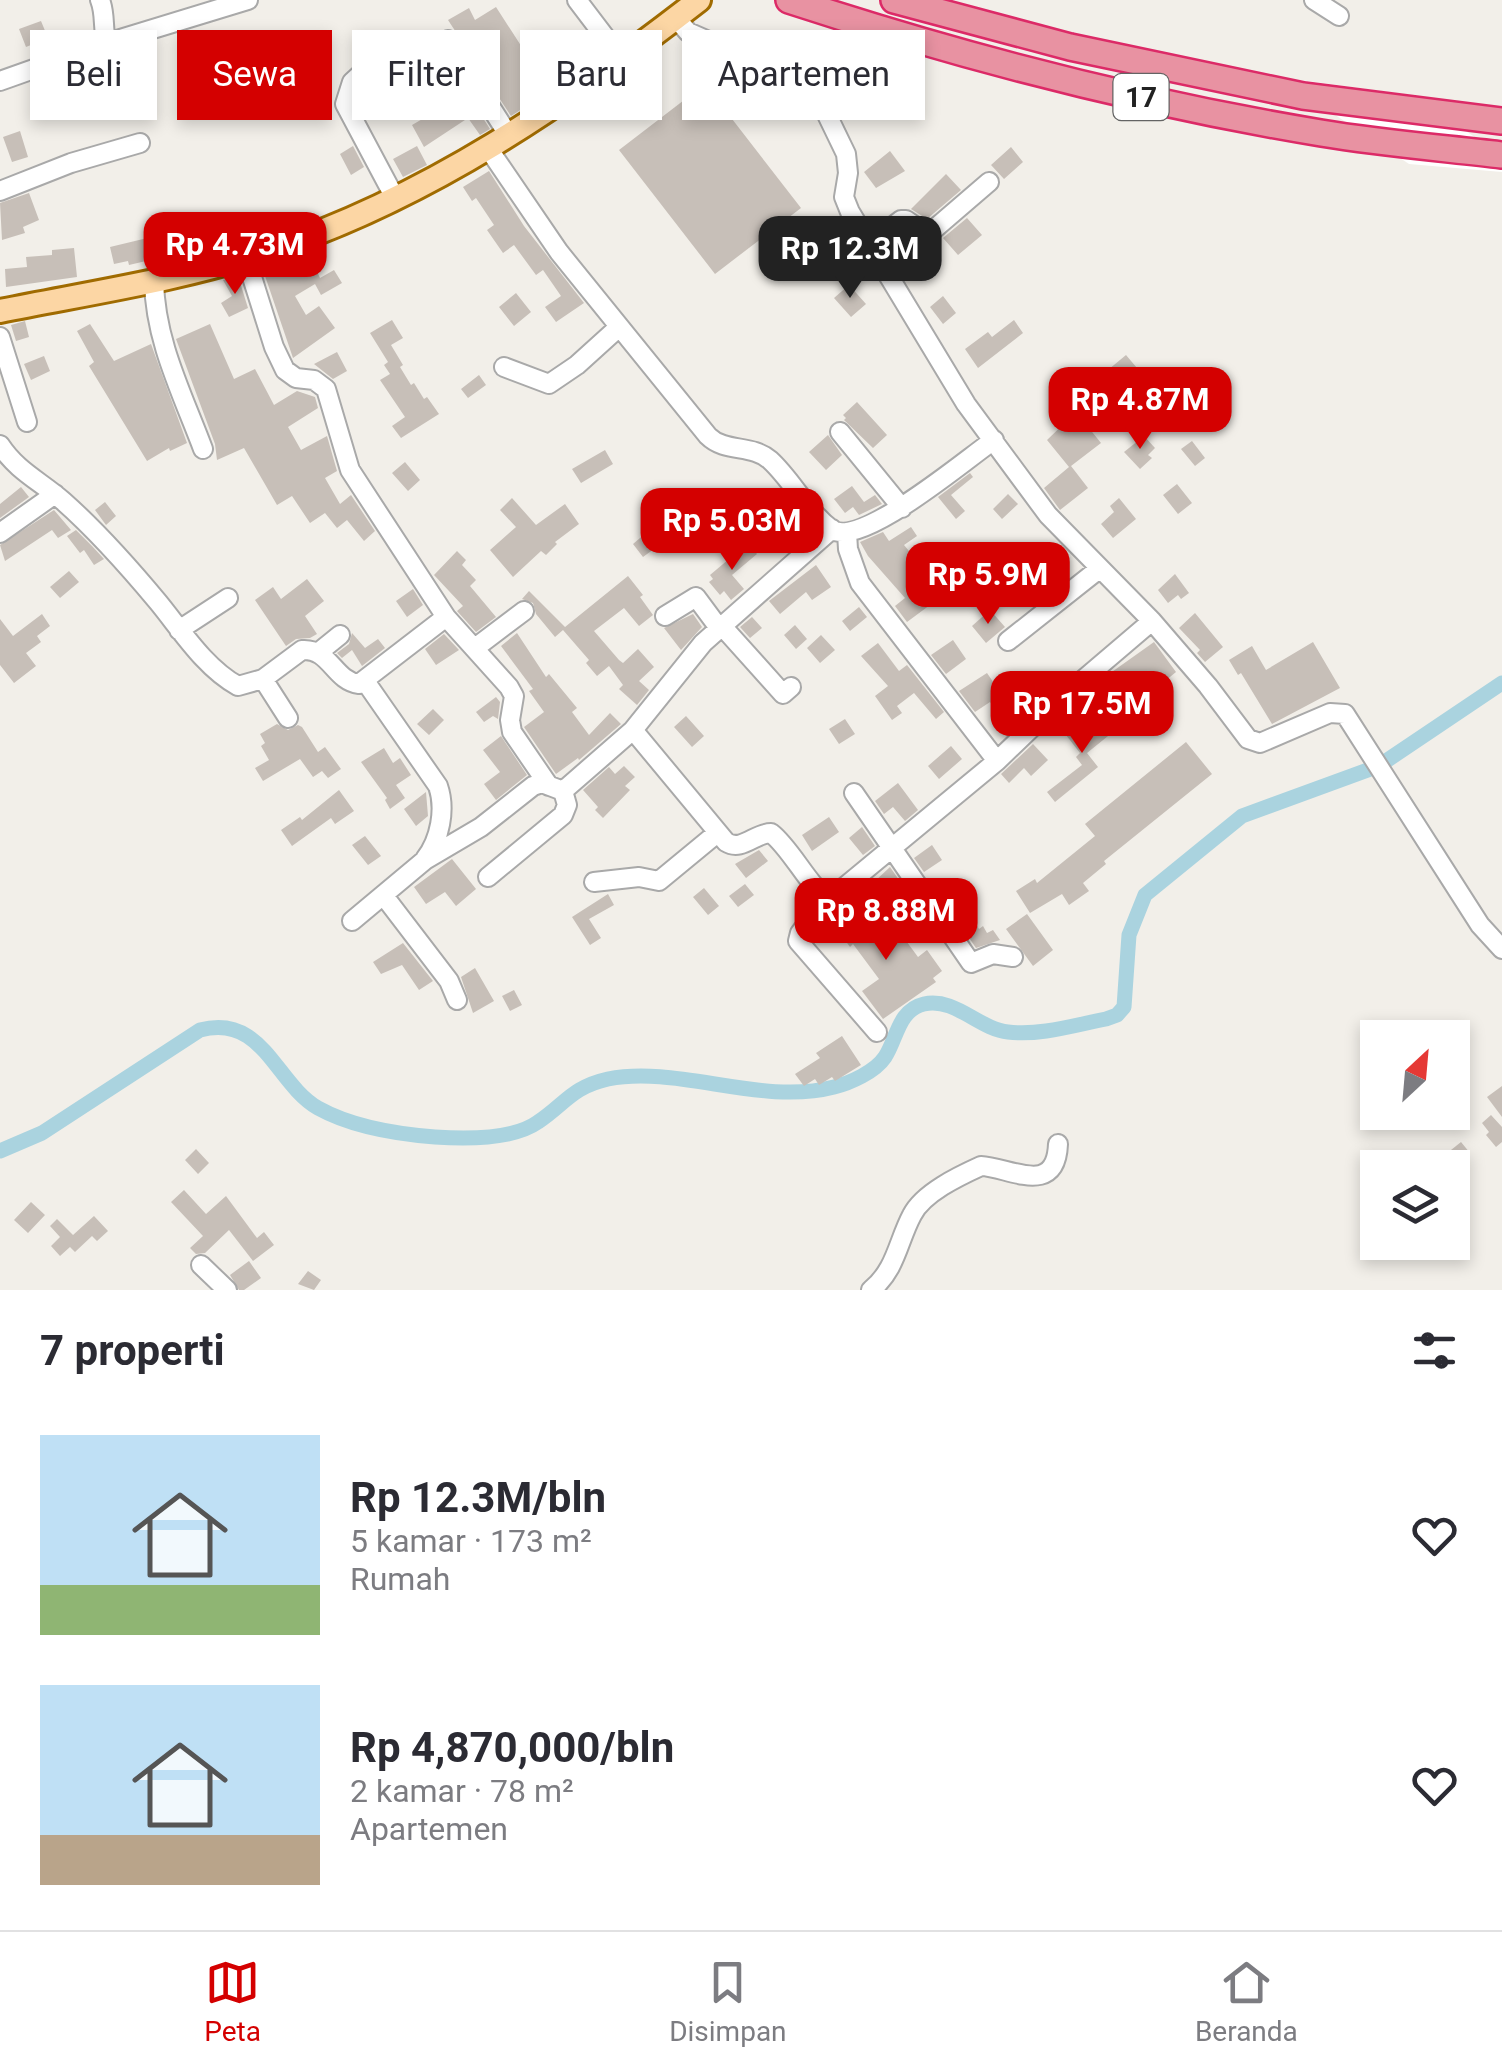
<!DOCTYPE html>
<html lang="id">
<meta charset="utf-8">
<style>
body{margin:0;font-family:Roboto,sans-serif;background:#f2f2f3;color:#2b2b33;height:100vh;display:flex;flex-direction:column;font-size:38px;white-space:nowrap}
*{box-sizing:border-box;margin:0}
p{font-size:32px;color:#7c7c81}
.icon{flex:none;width:55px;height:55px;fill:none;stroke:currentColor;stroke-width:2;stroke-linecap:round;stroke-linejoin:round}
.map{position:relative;height:1290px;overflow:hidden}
.details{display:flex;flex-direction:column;background:#fff;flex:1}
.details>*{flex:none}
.guide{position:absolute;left:30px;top:30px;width:1000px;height:90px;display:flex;gap:20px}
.needle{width:65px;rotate:26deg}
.tools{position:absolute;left:1360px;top:1020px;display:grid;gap:20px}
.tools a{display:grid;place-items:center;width:110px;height:110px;border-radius:0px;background:#fff;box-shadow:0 5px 15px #0003;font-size:50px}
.price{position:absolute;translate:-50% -85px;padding:0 22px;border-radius:20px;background:#d40000;color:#fff;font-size:32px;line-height:65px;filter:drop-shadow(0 2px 5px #0008)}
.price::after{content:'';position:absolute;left:50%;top:60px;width:30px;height:22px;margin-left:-15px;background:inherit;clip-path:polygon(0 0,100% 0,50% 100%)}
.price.active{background:#222;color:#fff}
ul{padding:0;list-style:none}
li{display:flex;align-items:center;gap:30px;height:250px;padding:0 40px}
li span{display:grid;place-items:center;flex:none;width:280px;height:200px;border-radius:0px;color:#555}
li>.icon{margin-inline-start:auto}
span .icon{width:120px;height:120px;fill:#fffc;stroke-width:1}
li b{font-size:42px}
h2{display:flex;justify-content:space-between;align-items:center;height:120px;padding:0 40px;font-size:42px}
.pill{padding:0 35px;border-radius:0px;background:#fff;box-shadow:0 5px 15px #0003;font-size:35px;line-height:90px}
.pill.active{background:#d40000;color:#fff}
.menu{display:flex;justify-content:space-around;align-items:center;height:140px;border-top:2px solid #e1e1e2;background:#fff;font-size:28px;color:#7c7c81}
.menu a{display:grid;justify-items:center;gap:5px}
.menu .active{color:#d40000}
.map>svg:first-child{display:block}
</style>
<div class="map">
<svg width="1502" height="1290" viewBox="0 0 1502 1290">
<rect width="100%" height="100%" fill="#f2efe9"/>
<path fill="#fff" d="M1278,77L1411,95L1502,155V172L1409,164Z"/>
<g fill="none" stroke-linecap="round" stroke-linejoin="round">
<path stroke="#aad3df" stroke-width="15" d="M1386,761L1502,683
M0,1151L42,1133L200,1030C263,1013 275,1083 318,1108C352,1127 396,1134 435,1137C465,1139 513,1140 538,1122C565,1104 572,1087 608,1079C678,1065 762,1106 834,1087C850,1083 875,1072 885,1057C897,1039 898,1010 924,1004C955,997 979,1029 1008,1032C1040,1036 1075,1025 1106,1019L1117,1015L1124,1007L1129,935L1145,895L1242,816L1376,767"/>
</g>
<path fill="#c7bfb8" d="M496,7L527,55L541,46L556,70L525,91L533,102L511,116L448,20L469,8L475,20Z
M41,21L48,38L26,47L19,29Z
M442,54L490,129L480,135L468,118L424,147L412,125L443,107L437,98L450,88L433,61Z
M705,84L801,208L715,274L619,150Z
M405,94L416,113L405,119L394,101Z
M20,131L28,157L12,162L3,137Z
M353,146L364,167L351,175L340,154Z
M417,146L427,165L403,177L393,159Z
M1011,147L1023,162L1004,179L991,165Z
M890,151L905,171L876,188L864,172Z
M489,171L524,226L584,303L556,322L545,307L561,296L543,270L536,275L514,245L503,253L487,230L494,225L476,198L472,201L463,187Z
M946,174L961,190L927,219L911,209Z
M29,193L39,220L23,227L25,233L2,240L0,203Z
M228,214L240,241L226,247L214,221Z
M967,218L982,235L958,255L943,238Z
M179,220L182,230L178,231L186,258L165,263L163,257L129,265L128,261L114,264L110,247L164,234L161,225Z
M919,247L931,268L915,278L902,257Z
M74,248L77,277L6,287L5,269L27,267L26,257L52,255V250Z
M309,254L320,278L334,270L342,283L321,295L315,284L295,296L306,315L319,306L335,328L293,358L263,270Z
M238,276L248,308L229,317L221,303L232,296L223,280Z
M849,285L866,304L851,317L834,298Z
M516,293L531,312L514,326L499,307Z
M943,296L956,313L943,324L930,307Z
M392,320L403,338L391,345L403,365L400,367L411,385L414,383L424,399L427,397L439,414L401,438L392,426L405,417L380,380L390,374L384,365L388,362L370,333Z
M1014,320L1023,333L978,368L965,349L988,332L992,337Z
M25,321L29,337L16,341L11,325Z
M90,324L114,361L151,344L187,443L170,451L169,448L147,461L89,366L94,362L77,331Z
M210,324L234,379L255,369L274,405L297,391L315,397L318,408L288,427L301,450L327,436L337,471L325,478L340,504L351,495L375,531L364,541L347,520L337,528L325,513L310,523L292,496L277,505L244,448L217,460L215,444L176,339Z
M337,352L347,371L333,379L314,364Z
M1126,355L1148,381L1113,410L1091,384Z
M44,356L50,371L31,380L24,364Z
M479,375L486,385L468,398L461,389Z
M857,402L887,435L873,448L844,420L846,418L843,415Z
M1076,412L1101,443L1071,466L1088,488L1060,510L1044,488L1069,467L1047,440Z
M828,435L842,455L826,470L809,452Z
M1144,436L1155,448L1148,455L1152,458L1140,469L1124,452Z
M1192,441L1205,458L1195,466L1181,449Z
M605,450L613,464L581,483L572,469Z
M405,462L420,480L408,491L392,473Z
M970,473L973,477L951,495L965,511L956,519L938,497Z
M1177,484L1192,503L1178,514L1163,495Z
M852,486L864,502L875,495L882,504L859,515L853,507L845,513L834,499Z
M21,487L29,497L0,518V504Z
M1008,494L1018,504L1002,519L993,509Z
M512,498L536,525L565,504L579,524L555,542L557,544L546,555L541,551L513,577L490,550L516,527L500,510Z
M1119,498L1136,519L1113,538L1101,524L1114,512L1110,506Z
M105,502L116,516L106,525L95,510Z
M54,510L71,530L58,538L52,530L5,561L0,545Z
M796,511L812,529L787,549L772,530Z
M911,527L917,536L904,545L932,579L945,569L957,585L907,622L895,606L905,598L868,556L860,542L883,532L889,541Z
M76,530L92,546L104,559L94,565L84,550L80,553L67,536Z
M647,532L658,546L643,557L633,544Z
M748,543L757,554L732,575L744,589L731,600L724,591L720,595L709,582L713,579L710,575Z
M457,551L466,560L462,565L476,580L470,586L496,617L476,632L457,611L463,606L434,575Z
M816,565L831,587L812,600L806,592L780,614L769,601Z
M69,571L79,582L60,598L50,587Z
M1175,574L1189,593L1181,599L1178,595L1168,603L1158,590Z
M628,576L643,595L640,597L653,615L639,626L624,608L594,631L619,660L623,663L638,649L654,667L639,681L649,690L637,705L619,689L623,685L609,666L597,676L586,663L589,660L563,630L555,637L536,614L533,603L522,599L529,591L565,627Z
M307,579L324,601L305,616L317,634L310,638L296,639L286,646L255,600L273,587L281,599Z
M413,589L423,605L407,617L396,601Z
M859,607L867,617L850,631L842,621Z
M990,610L1005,627L986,643L972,626Z
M1195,613L1223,647L1205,662L1197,653L1200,650L1179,628Z
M42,614L50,626L37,636L41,642L26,653L36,666L14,683L0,665V619L13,636Z
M693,614L702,627L681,650L664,628Z
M752,617L762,628L750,638L740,627Z
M795,625L807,639L796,649L784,635Z
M352,633L365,648L378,639L385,648L362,666L352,650L342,658L337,653L349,644Z
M517,633L546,677L549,674L577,708L572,712L589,735L610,713L621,724L579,760L578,758L556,774L524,727L544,712L529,691L533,689L501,646Z
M444,634L459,650L436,665L425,649Z
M821,635L835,650L820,663L807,648Z
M953,640L966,659L946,674L931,655Z
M1154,642L1176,672L1159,686L1147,671L1102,716L1086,700L1109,674Z
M1313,642L1340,688L1272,724L1241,673L1238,675L1229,660L1252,646L1266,670Z
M878,643L899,671L907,665L944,712L936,719L914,693L897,706L902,713L892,720L875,696L888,686L861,656Z
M987,673L1013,711L1002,719L990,702L975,712L959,691Z
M496,697L500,702L498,719L493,716L484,722L476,712Z
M1024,704L1031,711L1016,726L1009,718Z
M433,709L444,720L429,735L417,724Z
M686,716L704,736L692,747L674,727Z
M1101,717L1113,732L1087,753L1098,767L1055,802L1047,792L1082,765L1076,757L1080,753L1066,735L1076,727L1081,733Z
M845,719L855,734L839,744L829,729Z
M277,724L288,730L298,725L302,727L318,752L325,747L341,769L328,778L322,771L313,777L300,759L263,781L255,768L269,760L261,746L265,743L260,734Z
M501,736L527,775L496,800L484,784L500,772L483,750Z
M1186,742L1212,774L1104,861L1106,864L1083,883L1089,891L1069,905L1062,894L1030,913L1016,891L1035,879L1037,883L1095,836L1085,824Z
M1033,744L1048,760L1031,776L1024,768L1009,783L1001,774Z
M951,746L962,759L939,779L928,766Z
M384,748L393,763L400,758L411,775L396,785L405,798L390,809L385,800L387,798L361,762Z
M624,766L635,777L625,786L630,790L603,818L595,810L598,807L583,790L609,767L615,774Z
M898,783L918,810L905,821L893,807L884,814L875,801Z
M339,790L354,811L335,824L331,818L292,846L281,830L300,817L302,820Z
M426,792L428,816L416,826L404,809Z
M829,817L839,832L812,851L802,835Z
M862,827L875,846L863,855L849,838Z
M365,836L381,856L368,865L352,845Z
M932,845L942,860L924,872L914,858Z
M759,850L768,861L746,878L735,864Z
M452,859L476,889L456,906L445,892L426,904L414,887Z
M890,867L922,913L904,924L885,893L874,882Z
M745,884L754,895L738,907L729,896Z
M704,888L719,906L708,915L693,897Z
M955,889L979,929L983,926L987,933L993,930L1000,940L976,948L949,908L952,907L945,894Z
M608,894L614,905L589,919L601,938L590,945L572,917Z
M835,910L844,922L860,910L886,945L901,934L918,957L927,950L942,971L933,978L936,982L883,1019L862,991L879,979L853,944L850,947L837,929L828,936L820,926Z
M1027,914L1053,950L1033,966L1006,929Z
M403,943L433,981L419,990L402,965L381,974L373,962Z
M475,968L494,1001L473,1013L461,977Z
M514,990L522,1005L510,1011L502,996Z
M842,1036L861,1065L835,1081L832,1077L819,1085L815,1079L804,1086L795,1074L820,1058L816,1053Z
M1502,1086V1117L1487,1097Z
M1491,1115L1502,1127V1142L1496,1147L1486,1135L1489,1132L1482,1123Z
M1461,1142L1470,1153L1462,1160L1468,1167L1457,1176L1441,1158Z
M196,1149L209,1163L198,1174L185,1160Z
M184,1190L206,1214L226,1196L257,1238L264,1232L274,1245L253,1261L229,1230L205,1253L196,1254L190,1248L203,1236L171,1202Z
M31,1202L45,1215L28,1233L14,1220Z
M94,1216L108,1231L97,1241L92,1236L75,1252L70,1247L60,1256L51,1246L60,1237L50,1226L57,1219L73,1235Z
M249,1261L261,1278L244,1290H239L230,1275Z
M308,1271L321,1280L314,1290L298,1284Z"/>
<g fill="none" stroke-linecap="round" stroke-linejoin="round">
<defs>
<path id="minor" d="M577,0L621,58
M1314,0L1339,16
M676,18L688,32L752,60L797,70L817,94L846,154L848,173L844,197L850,212L966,404L1048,515L1152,621L1208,686L1248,739L1260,743L1330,713L1345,714L1480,925L1502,949
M448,40L509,136
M107,43L248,0
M365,70L352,82L345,104L395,198
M0,81L107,43C102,29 106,15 100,0
M488,148L559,252L708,436C725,453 752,444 770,460C792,480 807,511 831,529C860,550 966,459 994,440
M0,191L71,163L140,143
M870,244L901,220H906L925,233L932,231L989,182
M246,258L274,347L285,370L296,378L314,380L326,389L350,470L446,617L509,687L514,696L510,720L512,732L549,786
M154,281C155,341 182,393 203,449
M0,337L27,422
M504,367L549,384L577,365L619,327
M840,432L902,508
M0,445C17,471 40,481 63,501C98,532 128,566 158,602C181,630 205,668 238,686L263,679L302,650C330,648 334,681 359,684L446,617
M0,533L55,494
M847,533L848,549L860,583L997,761
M665,616L696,597L719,628
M722,626L783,694L791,687
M179,630L228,598
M1008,641L1099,569
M475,648L524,611
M319,652L340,635
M263,679L288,718
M365,681L438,786C446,809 440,840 425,859
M633,730L726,842C742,852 755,833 771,833C792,849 811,891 830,899L997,761L1071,690L1152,621
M854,793L971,963L993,954L1013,957
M488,877L563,815L567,805L563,791
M594,882L639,877L659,881L716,834
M384,896L449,981L457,1000
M826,898L800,933L798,941L877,1032
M352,921L425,860L481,827L533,786L542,783L563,791L633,730L703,643L832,529
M201,1265L227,1290
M871,1290C896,1270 898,1241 912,1215C923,1193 959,1176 981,1166C1009,1167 1056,1198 1058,1144"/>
<path id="major" d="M0,311C89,293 180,280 267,251C427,199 568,102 699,0"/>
<path id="highway" d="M789,0C963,57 1140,103 1321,133C1381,143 1442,148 1502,155
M894,0L1070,47L1303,96L1502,121"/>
</defs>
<use href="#minor" stroke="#a9a9a9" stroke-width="22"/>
<use href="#major" stroke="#a06b00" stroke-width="28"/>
<use href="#highway" stroke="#dc2a67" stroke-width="30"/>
<use href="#minor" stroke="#fff" stroke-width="18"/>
<use href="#major" stroke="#fcd6a4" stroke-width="22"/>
<use href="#highway" stroke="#e892a2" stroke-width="25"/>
</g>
<g text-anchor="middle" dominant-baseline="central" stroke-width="8" stroke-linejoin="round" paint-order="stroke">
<rect fill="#fff" stroke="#646464" stroke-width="2.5" x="1113.5" y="74" width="55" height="46" rx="8"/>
<g font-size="28" font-weight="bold" fill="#222">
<text x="1141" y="97">17</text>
</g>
</g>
</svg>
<div class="tools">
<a><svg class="needle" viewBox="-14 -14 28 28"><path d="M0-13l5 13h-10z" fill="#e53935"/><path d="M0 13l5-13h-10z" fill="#7c7c81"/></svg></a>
<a><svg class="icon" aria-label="layers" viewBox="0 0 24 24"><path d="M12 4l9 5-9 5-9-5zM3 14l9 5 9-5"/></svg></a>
</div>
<b class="price" style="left:235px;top:297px">Rp 4.73M</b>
<b class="price active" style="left:850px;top:301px">Rp 12.3M</b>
<b class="price" style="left:1140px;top:452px">Rp 4.87M</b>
<b class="price" style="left:732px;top:573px">Rp 5.03M</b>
<b class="price" style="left:988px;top:627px">Rp 5.9M</b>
<b class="price" style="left:1082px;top:756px">Rp 17.5M</b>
<b class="price" style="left:886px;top:963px">Rp 8.88M</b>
<div class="guide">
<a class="pill">Beli</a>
<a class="pill active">Sewa</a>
<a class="pill">Filter</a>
<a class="pill">Baru</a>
<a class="pill">Apartemen</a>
</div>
</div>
<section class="details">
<h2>7 properti<svg class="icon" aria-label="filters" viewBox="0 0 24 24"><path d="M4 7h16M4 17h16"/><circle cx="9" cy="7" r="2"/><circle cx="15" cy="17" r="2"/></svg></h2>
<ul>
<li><span style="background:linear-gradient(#bfe0f5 75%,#8fb573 0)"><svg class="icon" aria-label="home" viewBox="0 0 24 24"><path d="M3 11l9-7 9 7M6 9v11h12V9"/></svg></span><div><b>Rp 12.3M/bln</b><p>5 kamar · 173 m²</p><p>Rumah</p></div><svg class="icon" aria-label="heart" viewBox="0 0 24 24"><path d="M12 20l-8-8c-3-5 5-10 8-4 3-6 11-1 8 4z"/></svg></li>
<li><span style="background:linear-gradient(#bfe0f5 75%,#b9a48a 0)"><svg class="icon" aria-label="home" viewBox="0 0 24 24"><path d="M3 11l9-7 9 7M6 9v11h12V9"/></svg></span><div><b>Rp 4,870,000/bln</b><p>2 kamar · 78 m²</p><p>Apartemen</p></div><svg class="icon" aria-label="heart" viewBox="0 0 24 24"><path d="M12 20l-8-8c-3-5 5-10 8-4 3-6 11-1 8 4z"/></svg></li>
</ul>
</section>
<nav class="menu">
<a class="active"><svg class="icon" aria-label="map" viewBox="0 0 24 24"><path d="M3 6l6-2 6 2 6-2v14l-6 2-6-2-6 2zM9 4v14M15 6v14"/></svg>Peta</a>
<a><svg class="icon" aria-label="saved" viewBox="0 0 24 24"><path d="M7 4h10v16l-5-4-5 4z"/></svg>Disimpan</a>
<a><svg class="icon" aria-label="home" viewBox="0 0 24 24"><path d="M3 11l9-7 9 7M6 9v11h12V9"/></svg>Beranda</a>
</nav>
